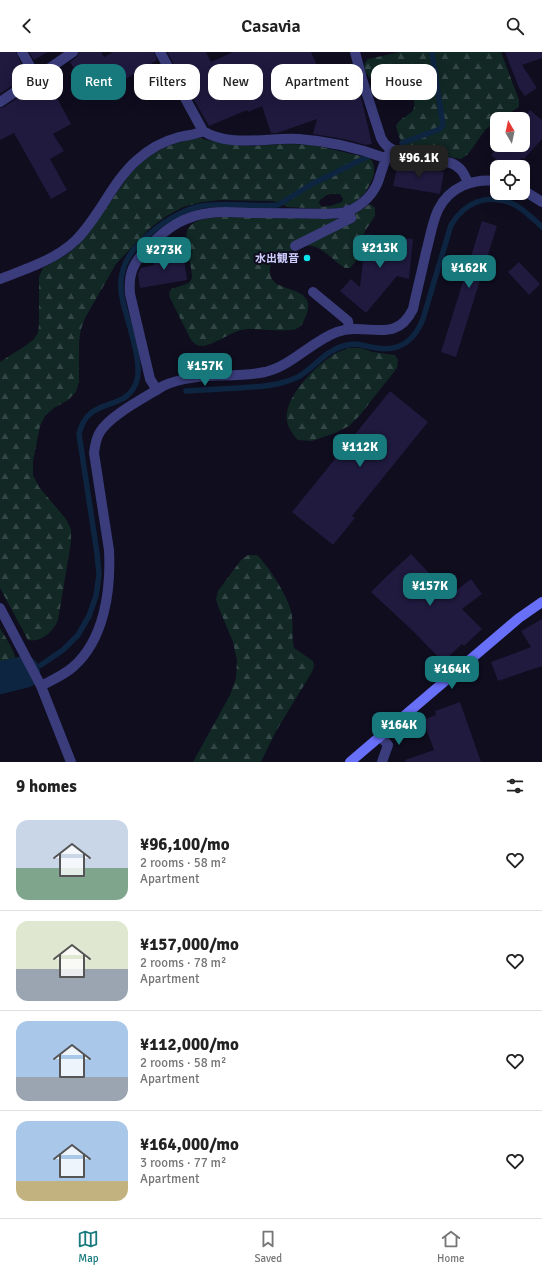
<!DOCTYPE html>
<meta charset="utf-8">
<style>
body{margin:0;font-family:Signika,"Noto Sans JP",sans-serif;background:#f6f6f6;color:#222;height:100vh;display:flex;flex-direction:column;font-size:15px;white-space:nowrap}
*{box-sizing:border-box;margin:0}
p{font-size:13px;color:#767676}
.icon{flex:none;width:22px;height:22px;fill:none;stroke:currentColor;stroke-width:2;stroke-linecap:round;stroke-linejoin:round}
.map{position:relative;height:710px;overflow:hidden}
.drawer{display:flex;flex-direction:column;background:#fff;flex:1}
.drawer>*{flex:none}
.guide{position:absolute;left:12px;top:12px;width:518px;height:36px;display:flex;gap:8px}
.needle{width:26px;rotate:351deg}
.tools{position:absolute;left:490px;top:60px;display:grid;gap:8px}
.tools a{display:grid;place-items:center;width:40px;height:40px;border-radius:8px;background:#fff;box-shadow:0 4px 16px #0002;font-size:20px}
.price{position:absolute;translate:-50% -34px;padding:0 9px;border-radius:8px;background:#18797c;color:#fff;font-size:13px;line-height:26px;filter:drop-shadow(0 1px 2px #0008)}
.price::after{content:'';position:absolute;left:50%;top:24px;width:12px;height:9px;margin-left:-6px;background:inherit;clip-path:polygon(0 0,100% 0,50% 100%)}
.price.selected{background:#222;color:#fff}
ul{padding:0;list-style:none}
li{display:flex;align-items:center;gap:12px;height:100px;padding:0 16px}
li+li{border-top:1px solid #e0e0e0}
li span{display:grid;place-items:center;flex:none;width:112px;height:80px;border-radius:12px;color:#555}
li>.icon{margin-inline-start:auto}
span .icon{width:48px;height:48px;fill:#fffc;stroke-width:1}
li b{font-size:17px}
h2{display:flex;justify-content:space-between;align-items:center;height:48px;padding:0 16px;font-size:17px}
.chip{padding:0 14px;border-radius:12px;background:#fff;box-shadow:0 4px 16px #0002;font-size:14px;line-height:36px}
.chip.selected{background:#18797c;color:#fff}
header{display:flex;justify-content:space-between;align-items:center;height:52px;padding:0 16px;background:#fff;font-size:18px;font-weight:600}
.tabs{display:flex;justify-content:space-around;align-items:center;height:56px;border-top:1px solid #e0e0e0;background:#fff;font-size:11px;color:#767676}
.tabs a{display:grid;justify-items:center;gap:2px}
.tabs .selected{color:#18797c}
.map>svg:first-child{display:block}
</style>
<header><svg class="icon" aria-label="back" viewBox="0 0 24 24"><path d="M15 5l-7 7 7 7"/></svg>Casavia<svg class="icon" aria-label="search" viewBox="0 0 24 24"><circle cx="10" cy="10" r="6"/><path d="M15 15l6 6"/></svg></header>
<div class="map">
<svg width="542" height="710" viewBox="0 0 542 710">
<defs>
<pattern id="forest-firs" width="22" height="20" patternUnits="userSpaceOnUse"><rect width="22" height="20" fill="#112825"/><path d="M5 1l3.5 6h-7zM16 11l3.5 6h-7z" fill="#334646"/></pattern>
</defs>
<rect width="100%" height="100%" fill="#0f0d1e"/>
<path fill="url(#forest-firs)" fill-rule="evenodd" d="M400,0H501L519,48V55L501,67H497V69L486,77L468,102L461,107L404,96L402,93L396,75C400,62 417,65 414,49L409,44L372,28C367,23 364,19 364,12L368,7Z
M199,86L216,90L251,94L288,92L313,93L365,105L372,108L374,115V122L372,128L365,141L354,151L340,156L325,157L287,155L280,151L273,149L221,148L202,150L183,155L165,165L149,177L116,212L85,266L81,277L79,290V330L76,340L68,348L54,356L45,364L40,374L33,409V423L39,435L66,467L71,477V490L58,568C54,579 41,591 28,588L0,536V310L25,294L33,288L38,281L39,272V225L43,216L66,203L79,192L90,179L129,123L140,112L152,102L166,95L180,90ZM331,142H340L343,147L342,150L330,154L322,155L319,151L320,148L327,143Z
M370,152L375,156V164L365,179L360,204L350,216H345C333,209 325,197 312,194C304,193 296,197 288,200C278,203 271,205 270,217C268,240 299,233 307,248C310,254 307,262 304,268C303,272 300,275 296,277C285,281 256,275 241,278C230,281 211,294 202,294C197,294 194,291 191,288L170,246L169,241L171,237L189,231L192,226C192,213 184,191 187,179C188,175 193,171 197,169C205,166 214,166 222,165L338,167L354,162Z
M350,296H361L373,300L395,303L398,308L397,316L360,363L349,374L335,381L312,389L298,388C291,381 285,371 287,361C289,340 320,309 338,300C342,298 346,297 350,296Z
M248,503H257C268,513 288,545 291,559C294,571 291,583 294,596L313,609L314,614L312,620L276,679L261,710H193L230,643L236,626L237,609L233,590L218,554L216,547L218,539L241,508Z
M0,576C4,583 18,604 16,611C15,618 6,618 0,619Z"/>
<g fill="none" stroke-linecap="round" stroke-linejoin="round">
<path stroke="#0e2541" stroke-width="5.5" d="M402,91L440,77L443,73L432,0
M186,339C203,338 221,337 238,336C258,335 279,334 298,325C314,316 325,299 343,294C355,290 364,294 376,296C400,300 414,289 423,267L451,173C465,150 487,141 513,152C524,157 533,167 542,175
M41,613L63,598L78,583L89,564L96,544L99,523L97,501L79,382C88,342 127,362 137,328C142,311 129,273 124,254C121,242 119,231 123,218C130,190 175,159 202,154C227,150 253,155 278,153L283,150L312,132L369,104"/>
<path stroke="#0e2541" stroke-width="32" d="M0,626L24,620"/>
</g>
<path fill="#1f1a3e" d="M0,0H16L22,14L19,16L24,25L0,42Z
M29,0H48L34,8Z
M79,0H101L104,5L113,0H154L157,8L119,31L112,19L86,36L70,10L77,5Z
M167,0H206L211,10L233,0H311L331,45L356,38L358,45H361L372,92L366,93L344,87L313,82L317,67L277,81H271L262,54L248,60L247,58L209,74Z
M505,0H542V6L522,13L537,36L525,44L519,36Z
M31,37L37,46L52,37L71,72L53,82L64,99L50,107L67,138L51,147L14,81L0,88V56L4,55Z
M530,58L542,68V87L524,107L522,106L514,115H505L491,103L500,93H523L522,67Z
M398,111L444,120L440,142L393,134Z
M482,169L497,174L456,305L441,300Z
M366,182L413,187L409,227L397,224L366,261L340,239L351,227L360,235Z
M183,201L187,228L140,236L138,222L141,216L154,213L153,206Z
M519,210L540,232L529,243L508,220Z
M390,339L428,370L352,464L355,466L333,493L292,460Z
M411,502L450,543L471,527L482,542L462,557L482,577L464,594L462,592L443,610L413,579L371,540L387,524Z
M542,567V614L498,629L491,610L531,595L521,579Z
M460,650L481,710H406L405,708L434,698L423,668L436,663L435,659Z"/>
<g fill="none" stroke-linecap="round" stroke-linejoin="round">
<path stroke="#3a3c7b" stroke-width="10" d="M295,194L351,166L348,158
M313,240L348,269L349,277"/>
<path stroke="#3a3c7b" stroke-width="10" d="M22,0L36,25
M160,0L203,79C230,96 269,85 299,87C328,89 358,96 385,106
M355,0L362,27L381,86C385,94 390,97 399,100L451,111C461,115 464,121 468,131
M0,50L73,0
M523,138L542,150
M0,227C26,217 55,208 76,188C100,164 112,130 137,108C149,97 164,89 179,85C187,83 196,83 203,79
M157,338L150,327L130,242C128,220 134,210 149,194C160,183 174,171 189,166C209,158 231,160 252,161C276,161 301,161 325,162C330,161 336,162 341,161C357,158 372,145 378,130C382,118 384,108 391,98
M0,556L41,634L71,710
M41,634C52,628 64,623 73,615C105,587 111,537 109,498L94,401C95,393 96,386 100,380C110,363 146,345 163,334C196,319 232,327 265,320C293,313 312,289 337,280C367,269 395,294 413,257C417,238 422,219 426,200C430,186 432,171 438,158C449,135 473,126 497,129
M380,684L388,693L382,710"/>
<path stroke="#686ff8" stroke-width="10" d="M350,710L519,566L542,550"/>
</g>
<circle fill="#0be4eb" stroke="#0f0d1e" stroke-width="1.5" cx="307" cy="206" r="4"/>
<g text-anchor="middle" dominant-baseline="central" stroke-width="4" stroke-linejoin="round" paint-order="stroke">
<g font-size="11" font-weight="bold" fill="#cfcdfd" stroke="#0f0d1e" text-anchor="end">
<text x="299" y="206">水出観音</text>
</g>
</g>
</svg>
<div class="tools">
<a><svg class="needle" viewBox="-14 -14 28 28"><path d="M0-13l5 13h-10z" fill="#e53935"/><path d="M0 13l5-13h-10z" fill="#767676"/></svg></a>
<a><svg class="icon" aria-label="locate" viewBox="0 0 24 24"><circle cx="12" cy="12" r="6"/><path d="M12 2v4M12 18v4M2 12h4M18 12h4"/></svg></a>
</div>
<b class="price selected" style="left:419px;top:127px">¥96.1K</b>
<b class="price" style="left:380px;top:217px">¥213K</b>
<b class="price" style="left:164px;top:219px">¥273K</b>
<b class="price" style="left:469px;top:237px">¥162K</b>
<b class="price" style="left:205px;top:335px">¥157K</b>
<b class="price" style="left:360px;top:416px">¥112K</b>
<b class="price" style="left:430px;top:555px">¥157K</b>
<b class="price" style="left:452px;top:638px">¥164K</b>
<b class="price" style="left:399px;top:694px">¥164K</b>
<div class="guide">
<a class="chip">Buy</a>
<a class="chip selected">Rent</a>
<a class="chip">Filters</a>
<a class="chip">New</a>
<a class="chip">Apartment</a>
<a class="chip">House</a>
</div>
</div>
<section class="drawer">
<h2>9 homes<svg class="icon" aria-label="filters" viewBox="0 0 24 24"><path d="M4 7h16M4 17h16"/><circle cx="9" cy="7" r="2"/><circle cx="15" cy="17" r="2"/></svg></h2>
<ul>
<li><span style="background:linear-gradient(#c9d6e8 60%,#7fa58c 0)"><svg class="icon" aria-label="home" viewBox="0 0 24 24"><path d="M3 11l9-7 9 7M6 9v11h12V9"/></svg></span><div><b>¥96,100/mo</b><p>2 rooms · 58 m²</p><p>Apartment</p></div><svg class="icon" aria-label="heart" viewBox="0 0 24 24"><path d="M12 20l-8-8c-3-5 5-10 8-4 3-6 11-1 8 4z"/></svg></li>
<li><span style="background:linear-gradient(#dfe7d0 60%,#9aa5b1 0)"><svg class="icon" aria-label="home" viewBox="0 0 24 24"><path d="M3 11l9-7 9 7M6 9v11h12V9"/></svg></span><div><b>¥157,000/mo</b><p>2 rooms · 78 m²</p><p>Apartment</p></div><svg class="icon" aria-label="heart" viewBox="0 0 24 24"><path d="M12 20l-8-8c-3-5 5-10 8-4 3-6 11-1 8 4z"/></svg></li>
<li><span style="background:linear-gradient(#a9c7e8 70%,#9aa5b1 0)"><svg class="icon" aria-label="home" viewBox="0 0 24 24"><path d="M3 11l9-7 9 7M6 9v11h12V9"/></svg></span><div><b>¥112,000/mo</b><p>2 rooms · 58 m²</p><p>Apartment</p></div><svg class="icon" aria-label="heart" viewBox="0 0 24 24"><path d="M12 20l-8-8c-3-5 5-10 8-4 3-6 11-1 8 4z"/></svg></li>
<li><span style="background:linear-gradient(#a9c7e8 75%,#c2b280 0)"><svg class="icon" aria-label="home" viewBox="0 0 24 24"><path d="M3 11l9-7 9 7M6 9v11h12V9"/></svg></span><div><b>¥164,000/mo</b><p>3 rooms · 77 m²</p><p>Apartment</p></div><svg class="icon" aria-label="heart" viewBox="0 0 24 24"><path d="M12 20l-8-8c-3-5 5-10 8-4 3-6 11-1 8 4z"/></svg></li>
</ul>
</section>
<nav class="tabs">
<a class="selected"><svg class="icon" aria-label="map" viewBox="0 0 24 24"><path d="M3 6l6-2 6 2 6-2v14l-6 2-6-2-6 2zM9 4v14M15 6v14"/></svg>Map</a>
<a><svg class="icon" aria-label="saved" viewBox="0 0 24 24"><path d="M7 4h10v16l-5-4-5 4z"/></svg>Saved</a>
<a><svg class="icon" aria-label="home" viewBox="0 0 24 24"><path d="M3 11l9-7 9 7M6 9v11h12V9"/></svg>Home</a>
</nav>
